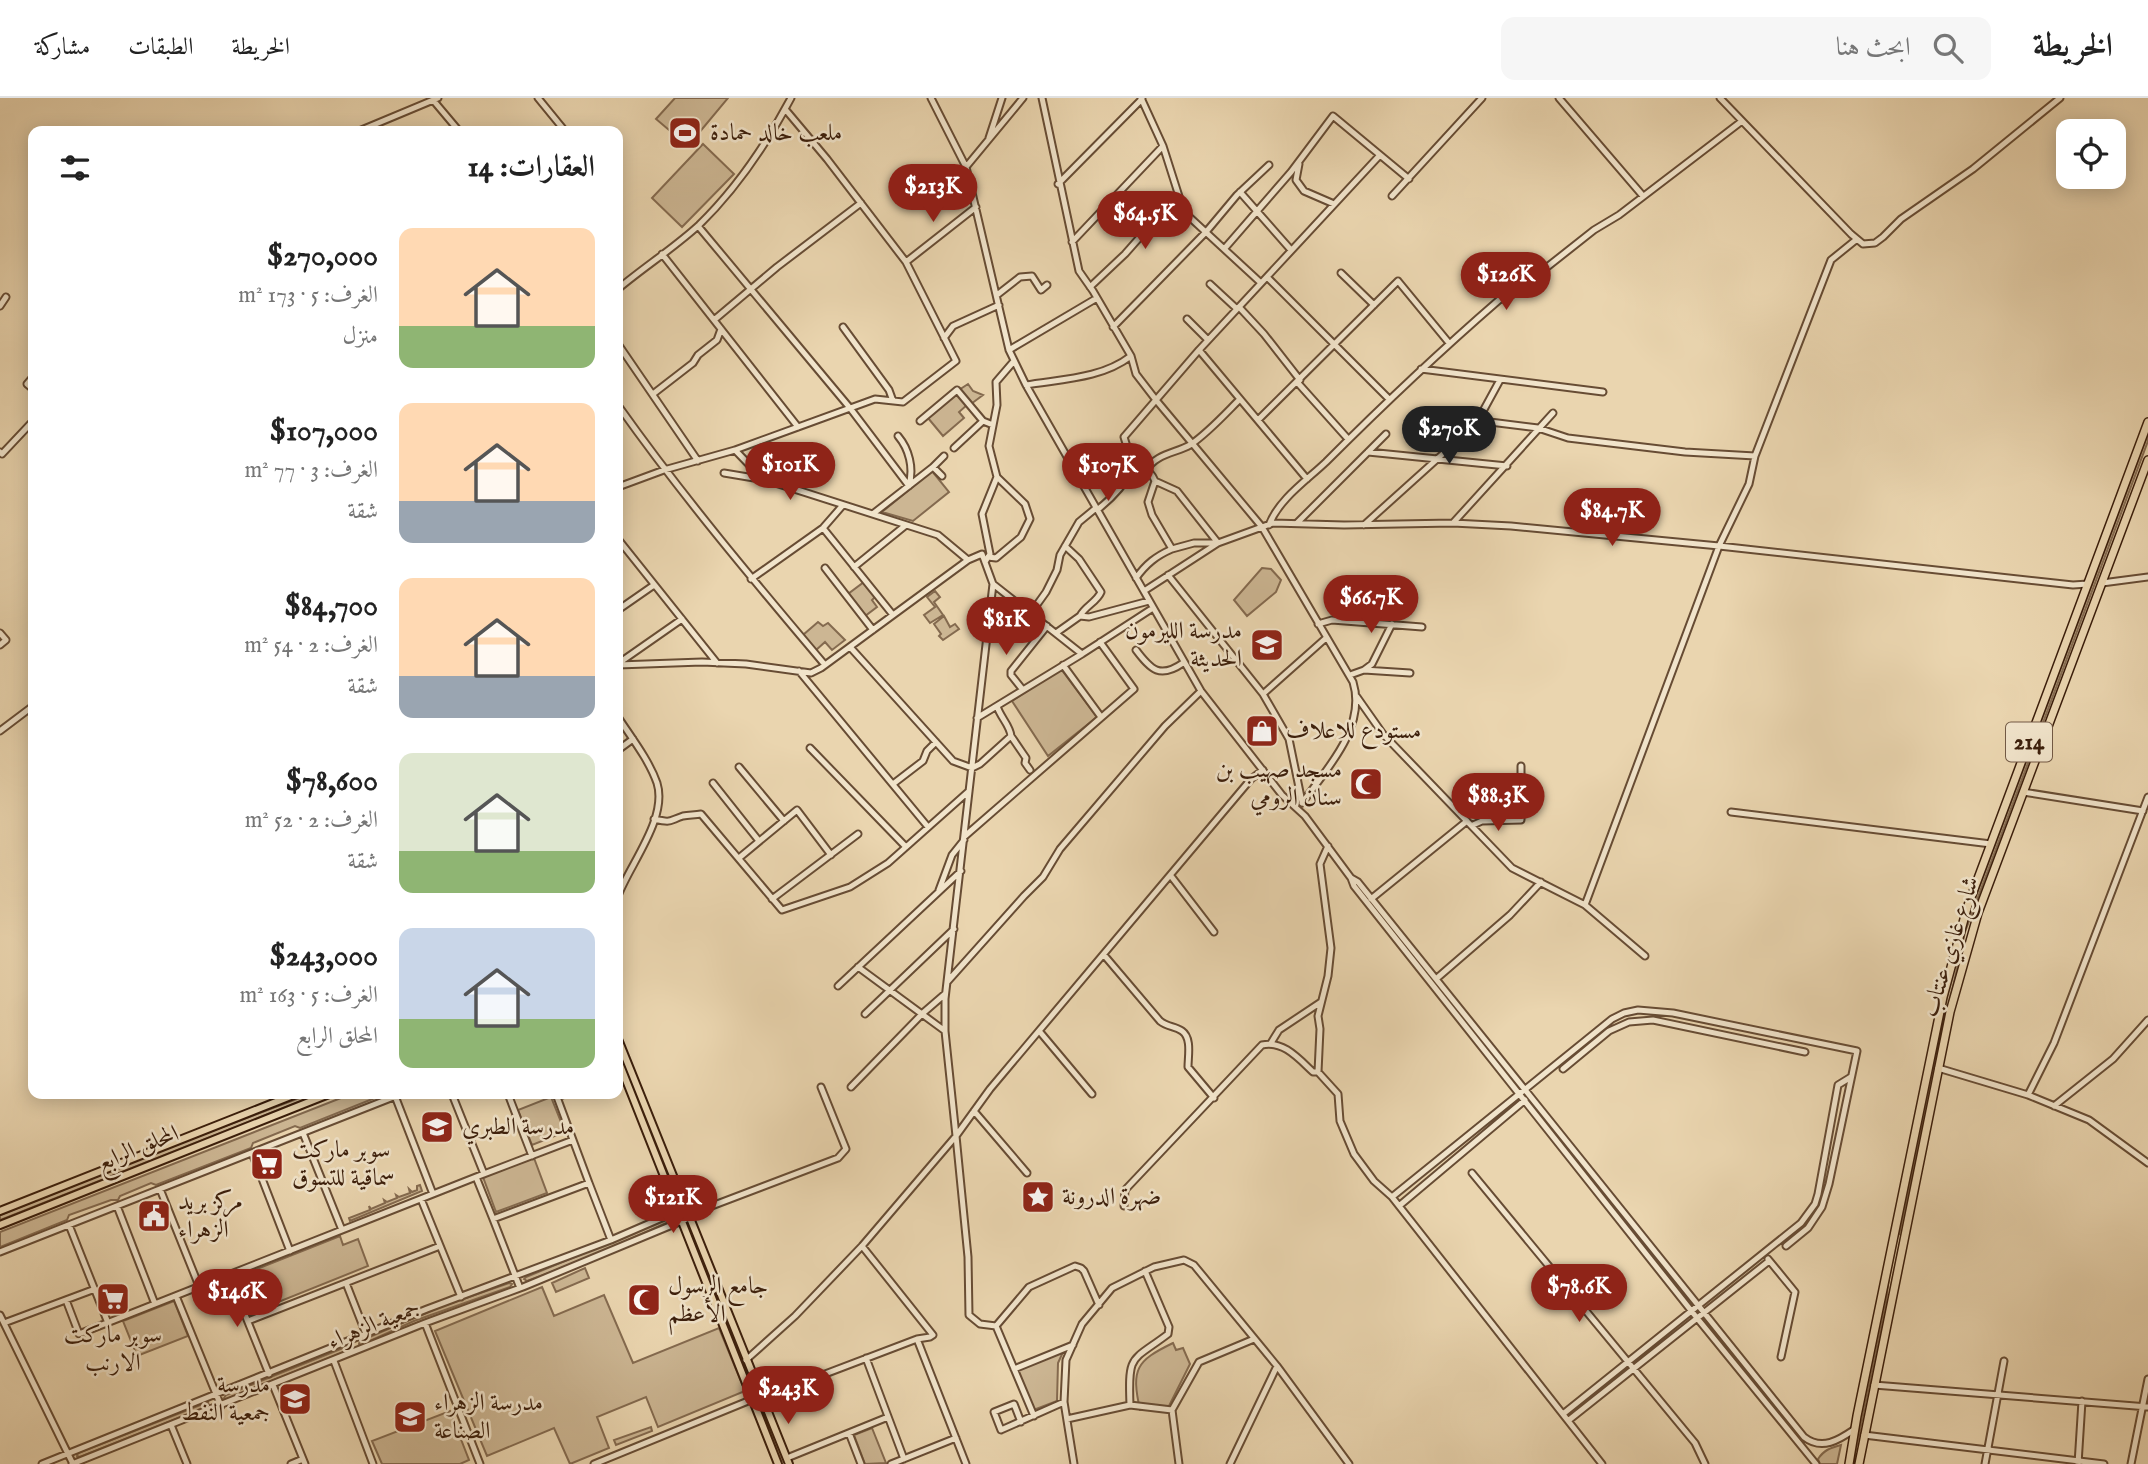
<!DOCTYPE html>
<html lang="ar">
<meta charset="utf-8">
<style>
body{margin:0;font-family:"IM FELL English",Amiri,serif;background:#f6f6f6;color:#222;direction:rtl;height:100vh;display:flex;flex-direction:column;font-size:26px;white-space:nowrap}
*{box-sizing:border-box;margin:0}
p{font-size:23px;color:#767676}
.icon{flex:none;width:38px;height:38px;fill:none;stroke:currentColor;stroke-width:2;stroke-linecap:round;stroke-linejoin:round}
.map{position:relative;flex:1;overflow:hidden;direction:ltr}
.panel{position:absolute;left:28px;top:28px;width:595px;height:973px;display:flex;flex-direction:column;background:#fff;border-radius:14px;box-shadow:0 4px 18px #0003;direction:rtl}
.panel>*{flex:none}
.controls{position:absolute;left:2056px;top:21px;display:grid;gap:14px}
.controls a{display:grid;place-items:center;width:70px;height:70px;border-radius:14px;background:#fff;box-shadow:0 4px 18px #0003;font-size:35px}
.price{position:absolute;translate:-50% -60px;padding:0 16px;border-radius:24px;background:#8f2418;color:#fff;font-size:23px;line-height:46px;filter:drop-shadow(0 2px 4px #0008)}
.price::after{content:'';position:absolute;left:50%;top:42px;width:21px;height:16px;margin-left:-10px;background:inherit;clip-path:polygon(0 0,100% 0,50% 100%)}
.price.current{background:#222;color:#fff}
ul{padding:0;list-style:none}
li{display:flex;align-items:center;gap:21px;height:175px;padding:0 28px}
li span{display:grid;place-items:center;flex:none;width:196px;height:140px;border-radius:14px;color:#555}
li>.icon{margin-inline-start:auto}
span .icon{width:84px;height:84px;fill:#fffc;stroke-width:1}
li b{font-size:30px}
h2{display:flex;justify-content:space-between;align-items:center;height:84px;padding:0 28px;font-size:30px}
header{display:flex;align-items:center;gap:42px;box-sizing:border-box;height:98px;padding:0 35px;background:#fff;border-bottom:2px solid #e0e0e0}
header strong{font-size:33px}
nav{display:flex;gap:38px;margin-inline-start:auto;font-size:24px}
.search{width:490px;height:63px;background:#f6f6f6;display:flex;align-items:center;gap:18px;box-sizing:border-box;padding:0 24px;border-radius:14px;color:#767676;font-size:26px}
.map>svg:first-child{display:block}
</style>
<header>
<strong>الخريطة</strong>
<div class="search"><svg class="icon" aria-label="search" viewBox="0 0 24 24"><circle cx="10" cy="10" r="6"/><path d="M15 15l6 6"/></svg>ابحث هنا</div>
<nav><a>الخريطة</a><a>الطبقات</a><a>مشاركة</a></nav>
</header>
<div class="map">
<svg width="2148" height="1366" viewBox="0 0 2148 1366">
<rect width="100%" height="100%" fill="#ead5af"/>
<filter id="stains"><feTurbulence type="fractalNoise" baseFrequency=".00286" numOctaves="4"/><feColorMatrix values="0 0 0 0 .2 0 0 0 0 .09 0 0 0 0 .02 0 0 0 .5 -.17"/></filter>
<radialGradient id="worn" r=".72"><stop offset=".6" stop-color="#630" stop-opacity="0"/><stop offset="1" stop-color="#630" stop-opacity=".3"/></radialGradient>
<path fill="#ccb693" stroke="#846a4f" stroke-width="2" d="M675,0H728L688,48L656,21Z
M703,46L734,76L682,129L652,100Z
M968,286L973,293L983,297L971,306L959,292Z
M957,295L967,307L959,314L964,320L943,338L928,320Z
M2148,336V343L1965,834L1899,1137L1946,902L1964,830Z
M932,373L949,394L913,423L882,414Z
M1262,470L1271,471L1281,482L1276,494L1247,518L1234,502Z
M864,484L875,499L872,502L877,509L865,518L848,496Z
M935,493L940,499L934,504L943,517L930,525L924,517L935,509L927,499Z
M944,518L950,529L955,526L959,531L943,542L939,538L941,536L934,526Z
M818,524L823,528L828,525L845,542L832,552L825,544L815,553L803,537Z
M1061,571L1097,619L1048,658L1012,603Z
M310,996H319L0,1122V1117L180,1045Z
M351,996H385L300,1030L295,1028L253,1045L251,1050L156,1087L151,1085L120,1098L118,1102H111L69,1117L67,1122L0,1149V1134Z
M551,999L565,1034L532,1047L518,1012Z
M534,1060L547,1095L496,1114L483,1079Z
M420,1087L422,1093L350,1123L349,1120L370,1112L369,1108L371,1111L385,1105L384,1102L387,1104L397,1100L396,1097L399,1099L410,1095L409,1091L412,1094L417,1092V1088Z
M672,1119L673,1122C625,1144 577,1165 527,1183L524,1181L526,1179Z
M340,1138L343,1147L358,1141L368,1168L266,1209L252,1173Z
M1891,1161L1886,1205L1853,1366H1851Z
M585,1170L589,1180L556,1194L552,1185Z
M509,1185L512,1186L510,1189L414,1223L361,1247L359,1246L360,1243L440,1209Z
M542,1189L554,1218L604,1197L633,1265L719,1230L745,1293L658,1329L646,1299L597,1319L609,1350L570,1366L554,1330L487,1358L435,1233Z
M174,1203L188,1238L137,1258L123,1223Z
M1173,1245L1176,1252L1183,1250L1190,1266L1169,1308L1140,1312C1131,1271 1136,1263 1173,1245Z
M348,1248L349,1252L226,1301L224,1300L226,1297Z
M1064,1252L1058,1265L1057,1303L1031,1313L1016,1275L1019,1271Z
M208,1304L209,1308L80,1359L77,1358L78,1355Z
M450,1313L469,1362L460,1366H382L372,1343Z
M651,1329L652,1333L616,1347L614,1342Z
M872,1330L886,1365L865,1366L854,1337Z
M1841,1347L1837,1366H1820L1818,1361C1824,1352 1830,1350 1841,1347Z"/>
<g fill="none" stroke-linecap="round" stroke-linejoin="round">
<defs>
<path id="minor" d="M538,0L565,33
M931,0L966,69L1009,252L1026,287L1201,593L1282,697L1305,718L1351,780L1354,788L1697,1220L1816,1366
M1141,0L1163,48L1184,114L1261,185
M1559,0L1643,98
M1720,0L1851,136L1863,146L1875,145L1883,139L1901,121L1973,71L2060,0
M433,2L459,33
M359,33L438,0
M989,40L1002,0
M1299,66L1296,82L1304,93L1334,106
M966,69L1023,0
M1058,86L1142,1
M1240,94L1291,152
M1392,98L1482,0
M698,128L850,310L909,388
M1072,144L1163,48
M1225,150L1291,74L1333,18L1409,81
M662,156L798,329
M906,164L976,109
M1341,175L1374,207
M1267,179L1389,301
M1210,186L1237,211
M1090,189L1125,156L1178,96
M618,191C644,169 674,150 699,127C736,91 767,45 791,0
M997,197L1020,179L1032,178L1041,192L1047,187
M0,208L6,199
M1239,209L1264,236L1300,282
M1187,221L1208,242
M714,222L777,169L861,105
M843,229L889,292L893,303
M1113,229L1206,134L1237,97L1269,67
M944,240L953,228L999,207
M618,246L698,363
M1009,252L1097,200
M1199,252L1307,381
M1131,258L1136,276L1156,302L1262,429L1353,584C1367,629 1326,672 1302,705
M1421,271L1603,294
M33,279L27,286L33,291
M1297,284L1348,341
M1026,287C1061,281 1101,281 1131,258L1093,193L1079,173L1042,0
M653,296L693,265L698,257L717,242L721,231
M620,310C684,400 754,483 825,567
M1434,318L1476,326L1490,324L1538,330L1568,340L1685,354L1755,358
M1258,322L1398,183L1449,245
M920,323L957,292L983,323L993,327
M898,338C909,351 914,370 909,387
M954,350L983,323
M735,352L875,301L903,304L956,263L906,164L827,61L785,11
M0,354L2,356L33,323
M1368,354L1507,368
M933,369L944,358
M1147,372C1155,356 1176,355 1190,347C1208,335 1225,316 1240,301
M724,375L754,380L760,378
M1155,383L1148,404L1152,417L1172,451L1194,445H1215
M618,389L664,372L735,352L763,381L938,437L968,462
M788,389L813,369
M1097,412C1115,398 1125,385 1137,365
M874,415L933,369L942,378
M1297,425L1386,336
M1453,425L1553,315
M1269,427C1279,401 1306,383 1326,364C1382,308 1439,254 1499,202L1513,196L1594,132L1619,117L1742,23
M1364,427L1476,326L1500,282
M823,430L893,517
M618,441L717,565
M1218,445L1177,393L1155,383C1151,373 1146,373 1138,366C1130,359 1127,349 1124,339L1199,252L1380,57
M1065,448L1079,461L1101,494C1097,504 1085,508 1080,518
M988,459L996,460L1021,439L1030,421L1025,406L997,379
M985,464L990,456L982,416L997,379L989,348L997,307L996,284L1014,263
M854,469L906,427
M825,470L873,532
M1168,477L1263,596L1289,641L1302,704
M1136,480C1146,466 1156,458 1172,451
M751,481L823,430L843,407
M2102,485L2148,479
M1144,493L1218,445L1273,425L1344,427L1453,425L1511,428L1719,448L2073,487L2088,486
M618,512L654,487
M1031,515L1046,494L1057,472L1060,457L1079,424L1096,410
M1318,526L1332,522L1422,529
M0,535L6,542L0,547
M1056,535L1080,518L1089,519L1149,503
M850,549L953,663L972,670L980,666L1011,638C1010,627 1000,619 997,608
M1136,552C1151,572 1160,581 1183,565
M619,565L682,521
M618,567L702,564L746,566L811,575L821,570L968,462L982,456L993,486L1082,556L1153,510
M1063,567L1101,619
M1364,572L1372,566L1392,526
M799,573L928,729
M1350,577L1364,572L1410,575
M1023,592L1011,577V573L1047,528
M1263,596L1326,540
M1357,599L1383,636L1512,770L1585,807L1645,858
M618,619C631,639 649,662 657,685C668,720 630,766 618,798
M977,620L1082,556
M0,633L33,608
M1011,638L1026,660L1025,665L1030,672
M810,650L906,749
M618,652L633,641
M739,669L784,723
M713,685L759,743
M893,686L923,663L927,653L936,644
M2023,694L2143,713
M1731,714L1991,746
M654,721C672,725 668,723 683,718C689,717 695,717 701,716L782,812L850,789L888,765L969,693
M1473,727L1482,723L1521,722V668
M965,738L1134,591L1100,544
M1328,748L1320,766L1331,850L1328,878L1318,918L1320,931L1318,974L1338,996L1340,1023L1354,1056L1374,1083L1392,1099L1602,1366
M739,760L797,712L831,757
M1171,778L1214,834
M1351,780L1358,784L1804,1339C1822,1353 1839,1342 1855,1331
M939,792L952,757L964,742
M772,801L858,736
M1371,801L1467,723
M1585,807L1719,448L1749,386L1755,358L1831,162L1857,141
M1104,857L1160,923C1167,929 1175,928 1182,933C1192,940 1188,958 1188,969L1214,1000
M858,869L945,933
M1436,881L1510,817L1541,784
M948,883L1024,798L1043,779L1060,751L1165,628L1201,593
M838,888L961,773
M865,916L954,831
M1040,934L1092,996
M1271,945L1279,932L1321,904
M1938,970L2028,997L2089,1022L2148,1065
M1563,971L1609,933L1629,924L1653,922L1805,954
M851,989L923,915L945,896
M452,996L484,1076
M508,996L532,1058
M565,996L557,999L589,1085
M2028,997L2054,945L2148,699
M395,998L433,1096
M2054,1008L2113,961L2148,922
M974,1013L1027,1075
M303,1035L342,1132
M252,1055L290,1153
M1472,1075L1695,1345L1705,1366
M476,1079L573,1042
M160,1091L199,1188
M1392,1099L1612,921L1624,915L1638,912L1673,915L1857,953L1829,1086L1822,1109L1808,1130L1786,1148
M421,1101L461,1199
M117,1108L155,1206
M1124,1108L1125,1092L1262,947C1283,942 1299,961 1313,974H1318
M1399,1108L1525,1002
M688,1117L838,1060L846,1051L821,989
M493,1121L520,1190
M69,1127L108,1225
M862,1148L933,1237L930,1239L917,1241
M0,1154L401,996
M1768,1161L1795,1194L1781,1259
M229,1177L269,1276
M346,1185L366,1236
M176,1198L221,1308
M66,1202L79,1236L476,1079L493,1121L589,1085L611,1142
M1099,1207L1084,1173L1081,1170L1075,1168L1029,1189L996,1228L980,1226L969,1217L968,1159L956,1038L990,991L1251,681L1263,672
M0,1217L73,1366
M248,1223L440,1148
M4,1225L95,1191
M425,1225L480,1366
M996,1228L1034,1318
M866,1260L904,1361
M746,1262L795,1218L862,1148L956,1038L945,933V901L993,486
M334,1263L373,1366
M1014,1271L1073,1247
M273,1287L305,1366
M1874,1287L2148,1309
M762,1300L917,1241L966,1366
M1130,1307L1172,1312L1199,1264L1254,1241
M1172,1312L1179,1366
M1563,1316L1801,1125L1815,1106L1818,1096L1838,987L1851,979
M1067,1321L1130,1307C1128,1255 1131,1264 1168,1236L1169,1229L1145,1173
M1569,1322L1769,1163
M1021,1324L1014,1306L994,1314L1001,1332L1064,1304
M171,1327L187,1366
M849,1335L861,1366
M1864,1337L2104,1366
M787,1360L888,1319
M42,1366L427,1211L611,1142L685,1110
M72,1366L425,1225L523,1189L689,1120
M291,1366L303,1361
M594,1366L753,1301
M891,1366L956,1340
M1074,1366L1064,1304L1066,1262L1082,1226L1112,1190L1154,1169L1184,1162L1194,1167L1277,1268
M1230,1366L1277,1268L1349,1366
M1985,1366L2004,1263
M2078,1366L2082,1303
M2131,1366L2148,1281"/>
<path id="major" d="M618,941L789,1366
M618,962L778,1366
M0,1113L296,996
M0,1127L329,996"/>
<path id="highway" d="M1849,1366L1857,1318L1943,899L1967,810L2148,324
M1859,1366L1950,914L1978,815L2148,362"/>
</defs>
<use href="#minor" stroke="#674c34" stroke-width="9"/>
<use href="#major" stroke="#3b1e0b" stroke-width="10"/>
<use href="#highway" stroke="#3b1e0b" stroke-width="10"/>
<use href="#minor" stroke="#f1e4cb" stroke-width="5"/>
<use href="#major" stroke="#ead5af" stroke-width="6"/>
<use href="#highway" stroke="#ead5af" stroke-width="7"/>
</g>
<defs>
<symbol id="stadium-square" viewBox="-11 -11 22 22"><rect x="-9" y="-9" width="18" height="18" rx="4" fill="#8f2418" stroke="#f1e4cb"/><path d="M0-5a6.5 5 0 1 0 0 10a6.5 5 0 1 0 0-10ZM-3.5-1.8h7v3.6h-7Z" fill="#fff"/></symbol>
<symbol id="school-square" viewBox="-11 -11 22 22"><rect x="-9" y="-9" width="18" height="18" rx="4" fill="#8f2418" stroke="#f1e4cb"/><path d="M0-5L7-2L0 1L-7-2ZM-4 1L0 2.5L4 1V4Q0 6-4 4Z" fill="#fff"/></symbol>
<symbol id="shop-square" viewBox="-11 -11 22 22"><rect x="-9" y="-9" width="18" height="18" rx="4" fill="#8f2418" stroke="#f1e4cb"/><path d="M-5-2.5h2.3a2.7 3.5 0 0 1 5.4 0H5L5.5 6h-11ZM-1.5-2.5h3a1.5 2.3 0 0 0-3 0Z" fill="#fff"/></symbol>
<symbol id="mosque-square" viewBox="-11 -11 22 22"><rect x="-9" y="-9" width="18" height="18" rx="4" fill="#8f2418" stroke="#f1e4cb"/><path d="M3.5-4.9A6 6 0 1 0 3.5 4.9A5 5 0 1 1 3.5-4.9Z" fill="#fff"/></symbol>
<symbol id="supermarket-square" viewBox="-11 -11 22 22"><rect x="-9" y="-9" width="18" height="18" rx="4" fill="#8f2418" stroke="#f1e4cb"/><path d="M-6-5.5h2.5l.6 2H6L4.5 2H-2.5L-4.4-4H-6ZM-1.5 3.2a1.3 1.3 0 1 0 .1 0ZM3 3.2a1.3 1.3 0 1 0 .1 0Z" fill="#fff"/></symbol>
<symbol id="sight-square" viewBox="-11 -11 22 22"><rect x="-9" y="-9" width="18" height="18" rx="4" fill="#8f2418" stroke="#f1e4cb"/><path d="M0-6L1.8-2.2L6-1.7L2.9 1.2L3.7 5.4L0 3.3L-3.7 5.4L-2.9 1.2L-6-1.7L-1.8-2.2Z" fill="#fff"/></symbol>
<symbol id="civic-square" viewBox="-11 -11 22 22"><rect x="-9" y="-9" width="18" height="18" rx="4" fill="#8f2418" stroke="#f1e4cb"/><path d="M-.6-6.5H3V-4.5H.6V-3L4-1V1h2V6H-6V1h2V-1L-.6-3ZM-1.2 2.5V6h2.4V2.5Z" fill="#fff"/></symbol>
</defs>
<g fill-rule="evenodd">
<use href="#stadium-square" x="666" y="16" width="38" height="38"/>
<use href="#school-square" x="1248" y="528" width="38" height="38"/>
<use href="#shop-square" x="1243" y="614" width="38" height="38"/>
<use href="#mosque-square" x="1347" y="667" width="38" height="38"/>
<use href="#school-square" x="418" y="1010" width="38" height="38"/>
<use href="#supermarket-square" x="248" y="1047" width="38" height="38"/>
<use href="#sight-square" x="1019" y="1080" width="38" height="38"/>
<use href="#civic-square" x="135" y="1099" width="38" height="38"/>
<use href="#supermarket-square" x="94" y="1182" width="38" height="38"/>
<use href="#mosque-square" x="625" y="1183" width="38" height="38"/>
<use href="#school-square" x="276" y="1282" width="38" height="38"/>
<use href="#school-square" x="391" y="1300" width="38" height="38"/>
</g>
<g text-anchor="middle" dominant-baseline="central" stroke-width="5" stroke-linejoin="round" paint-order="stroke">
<rect fill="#f1e4cb" stroke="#725945" stroke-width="2" x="2006" y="624.5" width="46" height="39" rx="5"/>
<g font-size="23" font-weight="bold" fill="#3b1e0b">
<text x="2029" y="644">214</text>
</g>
<g font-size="24" fill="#3b1e0b" stroke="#f1e4cb" text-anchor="start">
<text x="710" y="35">ملعب خالد حمادة</text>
<text x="1242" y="533" text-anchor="end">مدرسة الليرمون<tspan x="1242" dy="28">الحديثة</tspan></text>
<text x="1286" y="633">مستودع للاعلاف</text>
<text x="1342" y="672" text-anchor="end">مسجد صهيب بن<tspan x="1342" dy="28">سنان الرومي</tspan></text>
<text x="462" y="1029">مدرسة الطبري</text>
<text x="292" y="1052">سوبر ماركت<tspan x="292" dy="28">سماقية للتسوق</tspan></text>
<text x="1062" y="1099">ضهرة الدرونة</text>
<text x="178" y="1104">مركز بريد<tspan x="178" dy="28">الزهراء</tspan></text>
<text x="668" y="1188">جامع الرسول<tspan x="668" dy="28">الأعظم</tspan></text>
<text x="113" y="1237" text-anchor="middle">سوبر ماركت<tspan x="113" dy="28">الارنب</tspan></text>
<text x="270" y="1287" text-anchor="end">مدرسة<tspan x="270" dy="28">جمعية النفط</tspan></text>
<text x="434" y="1305">مدرسة الزهراء<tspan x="434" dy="28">الصناعة</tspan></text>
</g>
<g font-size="24" fill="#3b1e0b" stroke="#f1e4cb">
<text transform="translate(1951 849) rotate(-73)">شارع غازي عنتاب</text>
<text transform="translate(138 1051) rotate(-22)">المحلق الرابع</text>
<text transform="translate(374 1227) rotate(-22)">جمعية الزهراء</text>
</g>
</g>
<rect width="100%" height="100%" filter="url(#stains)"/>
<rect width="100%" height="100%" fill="url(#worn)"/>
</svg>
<div class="controls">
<a><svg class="icon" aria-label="locate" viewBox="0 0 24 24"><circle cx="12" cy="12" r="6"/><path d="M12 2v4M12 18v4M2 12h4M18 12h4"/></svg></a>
</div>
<b class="price" style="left:933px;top:126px">$213K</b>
<b class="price" style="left:1145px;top:153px">$64.5K</b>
<b class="price" style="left:1506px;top:214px">$126K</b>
<b class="price current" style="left:1449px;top:368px">$270K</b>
<b class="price" style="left:790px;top:404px">$101K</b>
<b class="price" style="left:1108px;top:405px">$107K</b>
<b class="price" style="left:1612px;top:450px">$84.7K</b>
<b class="price" style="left:1371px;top:537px">$66.7K</b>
<b class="price" style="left:1006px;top:559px">$81K</b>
<b class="price" style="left:1498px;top:735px">$88.3K</b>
<b class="price" style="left:673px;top:1137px">$121K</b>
<b class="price" style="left:1579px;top:1226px">$78.6K</b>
<b class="price" style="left:237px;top:1231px">$146K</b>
<b class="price" style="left:788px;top:1328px">$243K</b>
<section class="panel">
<h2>العقارات: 14<svg class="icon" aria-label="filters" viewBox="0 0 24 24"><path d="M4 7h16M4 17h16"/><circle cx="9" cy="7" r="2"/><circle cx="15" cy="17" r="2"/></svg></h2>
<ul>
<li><span style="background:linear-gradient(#ffd9b3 70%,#8fb573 0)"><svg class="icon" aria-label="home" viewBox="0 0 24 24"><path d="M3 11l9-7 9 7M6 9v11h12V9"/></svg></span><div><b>$270,000</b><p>الغرف: 5 · 173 m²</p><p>منزل</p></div></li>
<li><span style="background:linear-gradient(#ffd9b3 70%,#9aa5b1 0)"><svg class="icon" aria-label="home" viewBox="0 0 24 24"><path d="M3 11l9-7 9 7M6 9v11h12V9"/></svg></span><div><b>$107,000</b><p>الغرف: 3 · 77 m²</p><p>شقة</p></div></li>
<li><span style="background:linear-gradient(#ffd9b3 70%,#9aa5b1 0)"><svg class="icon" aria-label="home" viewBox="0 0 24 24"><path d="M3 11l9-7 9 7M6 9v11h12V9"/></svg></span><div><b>$84,700</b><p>الغرف: 2 · 54 m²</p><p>شقة</p></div></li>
<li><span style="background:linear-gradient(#dfe7d0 70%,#8fb573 0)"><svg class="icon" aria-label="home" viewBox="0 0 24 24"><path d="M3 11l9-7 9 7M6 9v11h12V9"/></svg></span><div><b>$78,600</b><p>الغرف: 2 · 52 m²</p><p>شقة</p></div></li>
<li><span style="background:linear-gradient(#c9d6e8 65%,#8fb573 0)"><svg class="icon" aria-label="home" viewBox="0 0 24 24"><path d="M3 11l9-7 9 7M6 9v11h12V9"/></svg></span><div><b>$243,000</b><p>الغرف: 5 · 163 m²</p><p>المحلق الرابع</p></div></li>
</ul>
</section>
</div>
